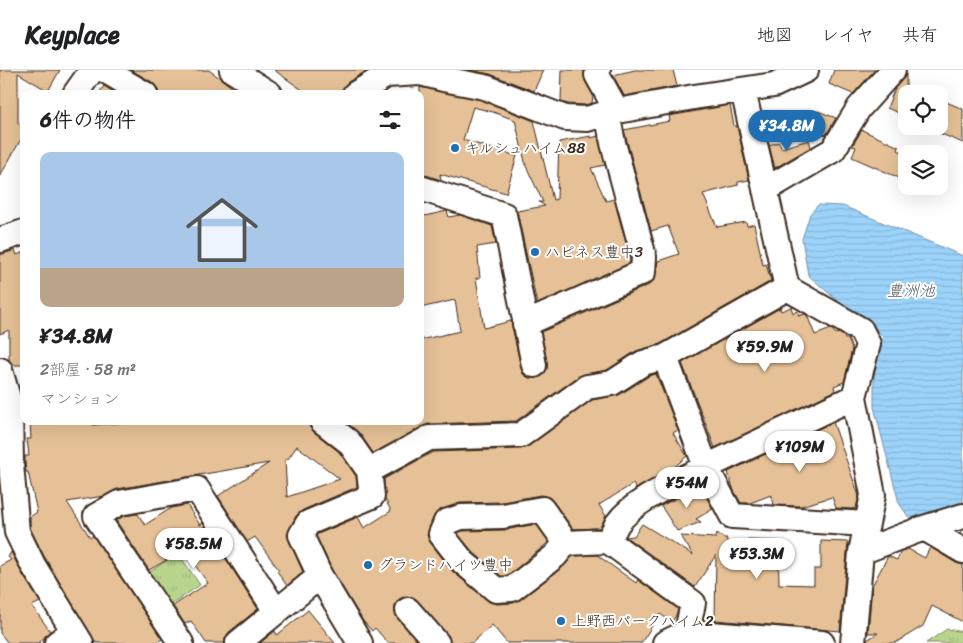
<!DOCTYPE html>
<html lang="ja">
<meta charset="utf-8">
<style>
body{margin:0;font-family:Sriracha,"Klee One",sans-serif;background:#f6f6f6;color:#202124;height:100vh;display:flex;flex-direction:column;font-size:19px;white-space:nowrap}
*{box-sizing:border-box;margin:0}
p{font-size:16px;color:#757577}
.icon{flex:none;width:28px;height:28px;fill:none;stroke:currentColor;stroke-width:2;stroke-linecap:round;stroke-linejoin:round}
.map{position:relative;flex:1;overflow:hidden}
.sheet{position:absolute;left:20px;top:20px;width:404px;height:335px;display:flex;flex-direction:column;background:#fff;border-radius:10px;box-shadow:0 5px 20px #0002}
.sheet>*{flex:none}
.controls{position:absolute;left:898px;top:15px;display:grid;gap:10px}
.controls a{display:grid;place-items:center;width:50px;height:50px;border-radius:10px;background:#fff;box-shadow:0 5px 20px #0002;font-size:25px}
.price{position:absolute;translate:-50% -42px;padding:0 11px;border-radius:18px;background:#fff;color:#222;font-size:16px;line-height:32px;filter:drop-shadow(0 1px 2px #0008)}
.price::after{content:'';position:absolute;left:50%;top:30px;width:15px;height:11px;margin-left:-8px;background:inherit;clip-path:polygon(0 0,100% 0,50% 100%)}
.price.selected{background:#1f6fb2;color:#fff}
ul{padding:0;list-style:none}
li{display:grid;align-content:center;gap:10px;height:265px;padding:0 20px}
li span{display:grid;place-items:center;height:155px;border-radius:10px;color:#555}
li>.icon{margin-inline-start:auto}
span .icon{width:90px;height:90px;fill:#fffc;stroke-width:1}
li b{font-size:21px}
h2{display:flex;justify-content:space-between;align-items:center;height:60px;padding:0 20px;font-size:21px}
header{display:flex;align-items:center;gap:30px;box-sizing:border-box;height:70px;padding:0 25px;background:#fff;border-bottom:1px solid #e0e0e0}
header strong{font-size:24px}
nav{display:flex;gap:28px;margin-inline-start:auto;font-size:18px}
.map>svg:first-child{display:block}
</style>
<header>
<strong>Keyplace</strong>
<nav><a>地図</a><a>レイヤ</a><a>共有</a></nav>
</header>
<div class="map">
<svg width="963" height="573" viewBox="0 0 963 573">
<defs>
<pattern id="grass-tufts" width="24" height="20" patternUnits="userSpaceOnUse" patternTransform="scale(1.25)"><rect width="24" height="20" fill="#b9d58d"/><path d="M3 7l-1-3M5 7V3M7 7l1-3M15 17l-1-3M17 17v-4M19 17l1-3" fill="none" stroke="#a0b779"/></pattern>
<pattern id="water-rules" width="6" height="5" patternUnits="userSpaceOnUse" patternTransform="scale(1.25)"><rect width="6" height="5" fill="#9cd3fb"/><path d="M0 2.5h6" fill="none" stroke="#87b5d7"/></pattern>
</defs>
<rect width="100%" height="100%" fill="#fff"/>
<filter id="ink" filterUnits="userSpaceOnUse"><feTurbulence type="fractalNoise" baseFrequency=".02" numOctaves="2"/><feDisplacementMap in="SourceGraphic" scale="10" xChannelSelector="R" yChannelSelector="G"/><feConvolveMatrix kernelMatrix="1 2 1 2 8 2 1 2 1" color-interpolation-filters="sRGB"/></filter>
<g filter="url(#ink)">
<path fill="url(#grass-tufts)" stroke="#7a8056" d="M178,483L200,515L165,539L144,506Z
M947,559L963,562V573H926Z"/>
<path fill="url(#water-rules)" stroke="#758fa3" d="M818,135L843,136L963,186V433L912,452L899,433L874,337V301L883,267L875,258L847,239L808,205L802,169L810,144Z"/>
<path fill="#e6c197" stroke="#3b2a1e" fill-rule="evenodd" d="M0,0H60L48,21L18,3V54L24,53V64L0,106Z
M131,0H209L241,24H159L157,18L152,12Z
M274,0H368L348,12L343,18L341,24H308Z
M469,0H543L534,21L490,4Z
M562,0H584L585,11L593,25L592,33L585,35L568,34L561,32Z
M635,0H673L677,16L624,26L613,5Z
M834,0H875L853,24L829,14Z
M906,3V46L887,38L895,18Z
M104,16L117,24H98Z
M420,17L481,30L534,51L553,130L557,129L559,72L591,66V68L598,66L605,95L591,98L606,131L614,129L630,188V193L537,234L517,141L545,136L539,132H543L526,96L515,50L493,42L473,37L463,70L517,86L506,123L440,104L441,110L420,103Z
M939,29L963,39V73L939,63Z
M730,35L734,56H737L749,110L738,112V115L703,124L717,157L746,152L747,156L754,154L763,195L766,194L771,211L660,274L636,281L607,300L579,306L516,351L428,354L373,383L360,364L345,351H420V270L460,261L455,230L420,238V147L447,141L449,147L460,145L492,156L496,174L477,177L480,208H476L484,258L511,251L521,298L523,304L529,308H537L543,305L547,299V292L541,262L649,215L654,209L658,191L679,184L668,156L651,161L624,60L670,51L669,46Z
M818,41L836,48L826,65L811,60Z
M862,60L899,77L898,80L906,84V111L852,87L856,77L852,76Z
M809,70L811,77L775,98L769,75L779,72L781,78Z
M15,180L17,185L24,182V295H13L9,290V260L0,264V185Z
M791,237L793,243L798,241L799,246L804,244L807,245L815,265L831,259L836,264L839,263L844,266L845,269H848L852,279L844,312L834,316L835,321L715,378L682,293L780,238L781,241Z
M656,304L678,360L673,363L687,386L672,399L636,419L633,414L599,435L606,446L600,458L573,459L553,431L547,426L540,425L502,432L460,433L442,439L434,446L427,465L430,472L452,501L488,531L497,534L513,533L520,530L563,497L573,486L597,485L636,513L638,510L678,539L676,545L672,552L660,544L641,573H507L492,555L472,573H450L447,564L418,531L413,527L406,526L399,529L395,535V543L398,549L419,573H388L375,558L372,561L363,551L332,500L316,466L318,464L358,447L364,458L391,441L385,429L384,409L433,382L521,379L529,376L592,330L619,325L649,306Z
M30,351H93V355L146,351H309L310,357L314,362L339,382L356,406L357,417L303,440L296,446L287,465L303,502L287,516L277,501L279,500L255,467L247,472L218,426L269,393L117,419L104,426L67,432L90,467L93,466L162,569L156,573H96L45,488L30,458V447L37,442L28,402H26L25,393V386H29L27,369H31ZM297,376L340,409L287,427L285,390L288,389Z
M833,352L859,426L856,438L851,439L836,438L832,427L801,436L774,435L771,425L750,433H741L734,421L728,402Z
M700,416L713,439L696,449L701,452L677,461L661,436Z
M187,435L200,455L203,453L258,539L229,562L225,568V573H206L191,551L185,554L173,536L208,513L184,480L149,500L117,452V450L124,446L138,444L145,455L171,438Z
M536,454L549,472L507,506H501L473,482L457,463L463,461L505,460Z
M642,454L693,485L681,466L716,468L717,463L724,468H727L726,470L754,490L747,470L778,471L779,514L814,515V499H821V471L848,472L840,561L715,550L716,485L695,517L626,467L634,466Z
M930,477L956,493L963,495V552L932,536L923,556L895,573H867V570L878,563H868L872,516L888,486L897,490L901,481L908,479L925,488Z
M11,482L21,502L40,532L32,536L50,561L39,573H8L0,563V496L11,490L8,487Z
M308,540L335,573H260L275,561L277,565Z"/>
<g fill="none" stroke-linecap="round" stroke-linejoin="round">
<defs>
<path id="minor" d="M104,0L145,24
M232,0L270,24
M598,0L597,5L617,41
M743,20L787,218L861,260L868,274L854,327L873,425L861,482L853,573
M75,24L92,0
M355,24L387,5L420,3L443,9L485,17L565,48L587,49L607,43L694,27L774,15L806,0
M420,118L504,145L534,295
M765,120L833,80L859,38L893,0
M0,170L24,162
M525,254L643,202L644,187L613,73L607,43
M0,300L10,335L11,394L17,462L33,495L81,573
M854,327L706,397L732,446L867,454
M322,351L349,372L369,401L372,426L308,453L301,465L320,506L360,573
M369,401L429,368L521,365L587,317L612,313L643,293L665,287
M924,458L963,481
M566,473L542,439L503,446L461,447L446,452L441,464L463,492L496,520L512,519L555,486L566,473L608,471
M861,482L924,458L963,446
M408,540L437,573
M687,562L822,573
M57,573L73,561
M181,573L96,446L119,433L197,419L276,541
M238,573L320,506
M665,573L687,562L693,533L608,471C611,466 614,460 617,454C636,428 678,412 706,397L665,287L787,218"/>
</defs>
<use href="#minor" stroke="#3b2a1e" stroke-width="28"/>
<use href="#minor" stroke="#fff" stroke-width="24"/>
</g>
</g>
<g fill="#1f6fb2" stroke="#fff" stroke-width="2">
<circle cx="455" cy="78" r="5"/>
<circle cx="535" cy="182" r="5"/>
<circle cx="368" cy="495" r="5"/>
<circle cx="561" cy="551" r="5"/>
</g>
<g text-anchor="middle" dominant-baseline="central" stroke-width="4" stroke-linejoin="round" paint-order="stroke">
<g font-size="15" fill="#3b2a1e" stroke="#fff" text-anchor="start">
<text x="465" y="78">キルシュハイム88</text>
<text x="545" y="182">ハピネス豊中3</text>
<text x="378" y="495">グランドハイツ豊中</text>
<text x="571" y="551">上野西パークハイム2</text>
</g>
<g font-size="16" font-style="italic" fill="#585d60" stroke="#fff">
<text x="911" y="220">豊洲池</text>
</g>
</g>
</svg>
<div class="controls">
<a><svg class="icon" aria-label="locate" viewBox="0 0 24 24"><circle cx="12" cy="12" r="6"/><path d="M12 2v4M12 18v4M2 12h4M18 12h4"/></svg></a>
<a><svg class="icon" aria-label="layers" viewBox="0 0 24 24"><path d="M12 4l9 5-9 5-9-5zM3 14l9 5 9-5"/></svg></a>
</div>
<b class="price selected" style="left:787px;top:82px">¥34.8M</b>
<b class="price" style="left:765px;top:303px">¥59.9M</b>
<b class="price" style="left:800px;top:403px">¥109M</b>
<b class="price" style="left:687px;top:439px">¥54M</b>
<b class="price" style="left:194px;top:500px">¥58.5M</b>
<b class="price" style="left:757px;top:510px">¥53.3M</b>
<section class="sheet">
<h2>6件の物件<svg class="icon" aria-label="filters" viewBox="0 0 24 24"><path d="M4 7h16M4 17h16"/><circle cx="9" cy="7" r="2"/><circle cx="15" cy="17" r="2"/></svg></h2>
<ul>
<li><span style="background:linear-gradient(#a9c7e8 75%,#b9a48a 0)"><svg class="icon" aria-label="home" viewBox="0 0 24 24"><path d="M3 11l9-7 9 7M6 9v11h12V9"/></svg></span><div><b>¥34.8M</b><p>2部屋 · 58 m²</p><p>マンション</p></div></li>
</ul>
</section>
</div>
